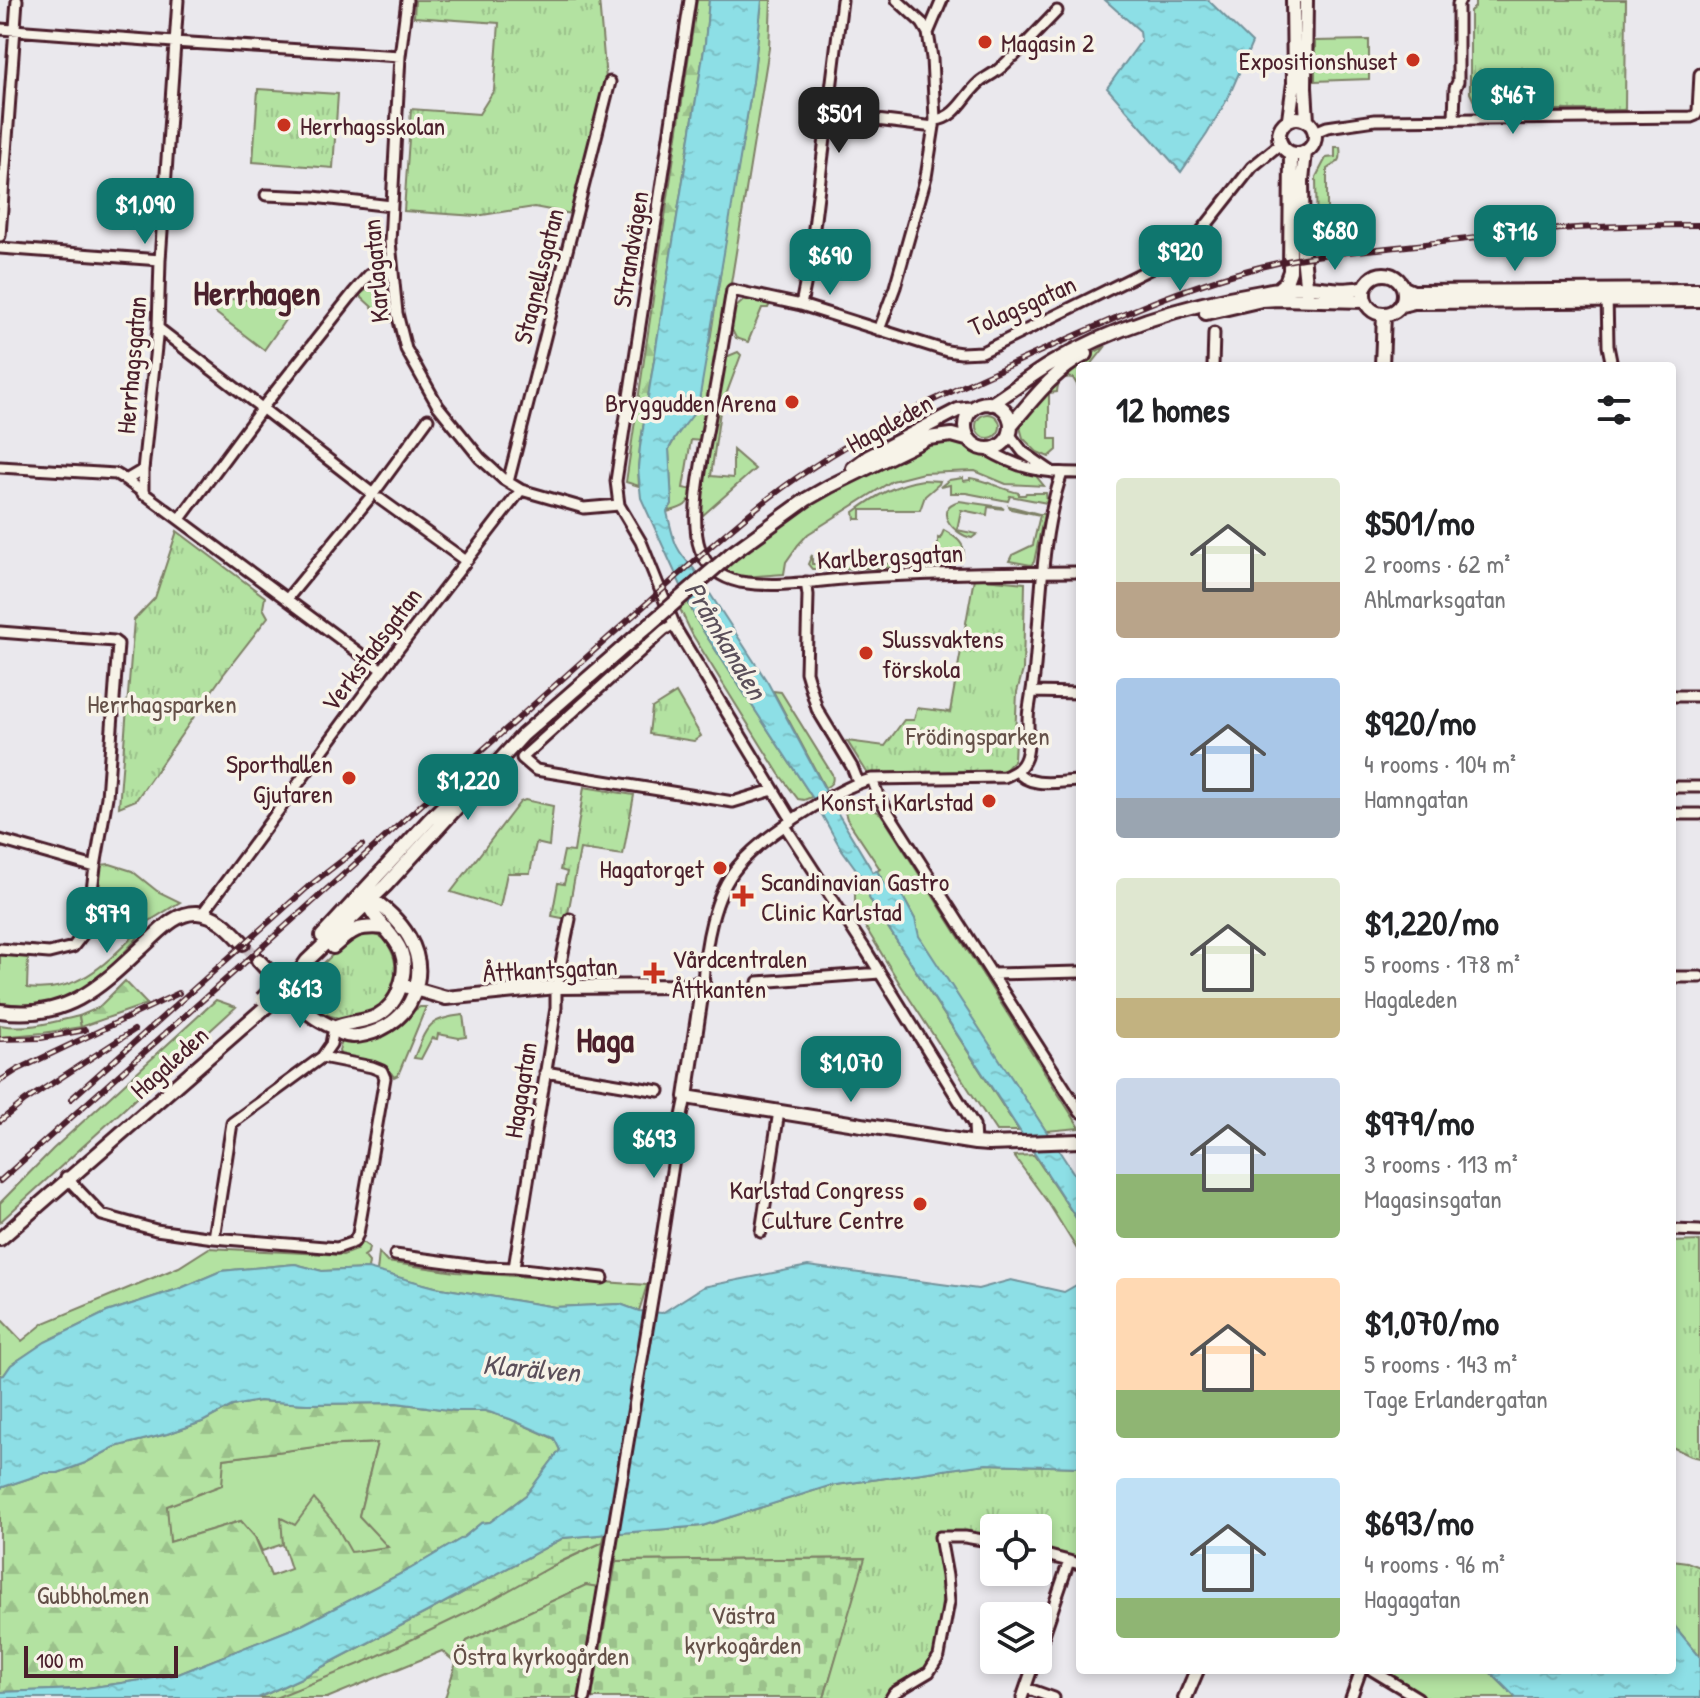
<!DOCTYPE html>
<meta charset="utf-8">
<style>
body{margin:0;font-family:"Patrick Hand",sans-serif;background:#f2f2f2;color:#202124;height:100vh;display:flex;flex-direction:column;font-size:30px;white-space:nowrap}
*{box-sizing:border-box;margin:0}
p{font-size:26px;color:#757577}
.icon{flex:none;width:44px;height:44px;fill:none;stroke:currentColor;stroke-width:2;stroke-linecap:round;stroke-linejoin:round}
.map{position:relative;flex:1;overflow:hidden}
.details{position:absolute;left:1076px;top:362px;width:600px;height:1312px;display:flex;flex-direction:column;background:#fff;border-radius:8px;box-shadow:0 4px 12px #0003}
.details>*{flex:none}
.buttons{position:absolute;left:980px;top:1514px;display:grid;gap:16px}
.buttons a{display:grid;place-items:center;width:72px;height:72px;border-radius:8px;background:#fff;box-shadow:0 4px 12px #0003;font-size:40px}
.scale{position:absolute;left:24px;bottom:20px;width:154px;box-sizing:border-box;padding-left:8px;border:4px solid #4a1f2b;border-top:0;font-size:22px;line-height:28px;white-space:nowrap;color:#4a1f2b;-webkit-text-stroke:6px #f7f3e8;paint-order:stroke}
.price{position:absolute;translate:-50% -68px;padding:0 18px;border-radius:16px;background:#0f766e;color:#fff;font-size:26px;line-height:52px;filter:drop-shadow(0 2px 4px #0008)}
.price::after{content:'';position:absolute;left:50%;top:48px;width:24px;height:18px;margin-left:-12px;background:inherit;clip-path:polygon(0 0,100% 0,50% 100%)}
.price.on{background:#222;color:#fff}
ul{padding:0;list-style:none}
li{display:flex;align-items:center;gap:24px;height:200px;padding:0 40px}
li span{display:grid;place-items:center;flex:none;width:224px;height:160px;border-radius:8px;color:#555}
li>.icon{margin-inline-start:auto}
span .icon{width:96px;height:96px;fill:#fffc;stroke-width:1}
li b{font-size:34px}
h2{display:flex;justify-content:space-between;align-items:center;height:96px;padding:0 40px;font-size:34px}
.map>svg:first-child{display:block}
</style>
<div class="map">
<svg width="1700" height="1698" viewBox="0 0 1700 1698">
<defs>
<pattern id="forest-firs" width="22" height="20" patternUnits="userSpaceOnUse" patternTransform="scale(2)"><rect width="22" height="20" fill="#b3e2a1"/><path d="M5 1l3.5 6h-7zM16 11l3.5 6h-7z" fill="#9bc18b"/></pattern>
<pattern id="wetland-marsh" width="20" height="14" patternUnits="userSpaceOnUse" patternTransform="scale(2)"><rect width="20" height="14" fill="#b3e2a1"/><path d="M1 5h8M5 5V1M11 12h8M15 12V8" fill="none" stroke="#9bc18b"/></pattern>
<pattern id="cemetery-stones" width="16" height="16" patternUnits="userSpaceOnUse" patternTransform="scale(2)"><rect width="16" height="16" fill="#b3e2a1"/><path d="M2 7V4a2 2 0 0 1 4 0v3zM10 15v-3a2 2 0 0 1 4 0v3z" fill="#9bc18b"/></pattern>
<pattern id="park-tufts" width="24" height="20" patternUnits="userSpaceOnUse" patternTransform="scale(2)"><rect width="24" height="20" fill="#b3e2a1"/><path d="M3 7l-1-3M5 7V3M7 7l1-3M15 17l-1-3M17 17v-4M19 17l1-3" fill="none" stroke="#9bc18b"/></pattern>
<pattern id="water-ripples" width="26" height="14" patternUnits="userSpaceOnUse" patternTransform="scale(2)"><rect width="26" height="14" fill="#8ddfe6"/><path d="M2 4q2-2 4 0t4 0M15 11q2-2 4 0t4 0" fill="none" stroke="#7bbfc5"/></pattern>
</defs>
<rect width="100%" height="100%" fill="#eae8ed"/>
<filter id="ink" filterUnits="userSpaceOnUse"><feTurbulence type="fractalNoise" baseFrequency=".0125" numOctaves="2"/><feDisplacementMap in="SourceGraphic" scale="16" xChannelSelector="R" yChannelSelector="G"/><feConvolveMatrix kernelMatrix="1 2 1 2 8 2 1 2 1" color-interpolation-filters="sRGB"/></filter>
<g filter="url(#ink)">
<path fill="#b3e2a1" stroke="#7e8066" stroke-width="2" d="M762,0H771L769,48L722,339L712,375L702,441L691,440L683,488L693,490C688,507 684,507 667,512L672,504L669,449L677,435L710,341L727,230L753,81Z
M1369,40V79L1315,81V41Z
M1335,147H1340C1342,163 1339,161 1327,169V214L1323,241L1317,243L1316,177L1326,158L1335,157Z
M384,281L385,319L359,295L376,283Z
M195,297L297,303L264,350Z
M752,299L770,304L768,308H762L748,342L736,338L731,328L733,310L744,300Z
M1106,346L1090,366H1080L1079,388L1073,378C1061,376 1058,381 1057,392L1049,393V439H1057V450L1049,457L1037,452L1023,438L1020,427L1022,422L1030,407L1080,360Z
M738,352L741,355L720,411L711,476L733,478V450L755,469L701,517L702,486L726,357Z
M976 426a12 12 0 1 1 24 0a12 12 0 1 1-24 0Z
M947,440L965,445L1036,476L1044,486L1006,484L975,471L923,473L892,481L808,534L798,545L786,562L784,574L743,577L723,570C771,529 827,492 884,464C905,454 924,444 947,440Z
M963,478V481L970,480V478C987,480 1002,490 1019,493V495H1025L1026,493H1046L1047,503L1010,496L1008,501L966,493H950V485L940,487L949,480Z
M923,480L940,481L939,484L925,496L920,510H861V519H855L854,512C875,496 896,484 923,480Z
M959,501L1001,507L1004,509L988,507L987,515L961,510L957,530L977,534L972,538C954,535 931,509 959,501Z
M1009,506L1039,514H1044L1034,562L1031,565L1009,561L1012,555L1033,545L1040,515L1011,509Z
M944,530C955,537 967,543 963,558L952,557L938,553V538L940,539Z
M916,554H926L929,565L917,567L818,569H812L808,564L812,555V564L916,563Z
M687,600L698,623L812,797L804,800L798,799L779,774L692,634L679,607Z
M773,691L781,692L832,774C834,781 832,784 825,788Z
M862,803L881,814L1080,1128L1046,1131L918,936L915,919L903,897L885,884L877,871L880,869L847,819L845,812L850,807Z
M110,864L132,871L157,891L180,902L148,922L135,941L101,977L74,995L38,1006L0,1003V954L28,957L27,988C84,994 110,958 148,922L128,903L96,891L100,865Z
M855,881H864L869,887V898L1019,1131H996L900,984L855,910Z
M216,1000L236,1007L0,1222V1203L53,1149Z
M420,1007H426L398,1075L394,1077C383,1059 360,1059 341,1056L339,1051L341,1043C363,1042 381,1038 398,1024C406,1018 411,1011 420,1007Z
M463,1015L466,1037L459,1038L438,1034L437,1039L432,1038L421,1059L414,1058C427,1026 427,1019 463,1015Z
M79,1016L81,1027L43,1033L0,1037V1025C27,1030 53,1022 79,1016Z
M1034,1155L1080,1224V1254L1049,1204L1014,1156Z
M362,1242L369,1247L368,1253L364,1256L369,1262L368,1269L322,1271L295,1264L221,1271L181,1288L107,1312L45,1342L11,1365L4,1375L0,1376V1318L22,1341L44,1323L179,1267L209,1248L343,1255L356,1250Z
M379,1253L387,1262L456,1272L647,1285L639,1311L620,1304L555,1307L435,1287L377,1272Z
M377,1443L359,1516L389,1547L351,1553L335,1524L295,1526L282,1519L283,1544L262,1551L255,1537L241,1521L170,1542L166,1506L221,1485L223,1459L322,1446Z
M603,1542L598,1587L586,1585L467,1641L456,1663L442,1651L327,1698H275Z
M1368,1670H1488L1516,1698H1428Z"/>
<path fill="url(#forest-firs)" stroke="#7e8066" stroke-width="2" fill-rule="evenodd" d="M697,0H709L705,43L640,447L638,468L639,486L626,482Z
M125,981L147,1004L81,1027L79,1016L98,1008Z
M259,1401L307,1404L397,1403L456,1411H486L510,1419L555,1439L560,1450L526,1495L501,1514L490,1522L481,1523L464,1537L410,1569L304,1624L176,1675L80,1689L0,1692V1488L45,1473H58L85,1463L115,1447L167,1434L202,1422L232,1406ZM377,1443L359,1516L388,1547L351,1552L335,1524L314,1499L295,1525L281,1518L283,1544L291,1569L271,1576L255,1537L241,1521L170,1542L167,1506L222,1485L224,1459L322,1446Z"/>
<path fill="url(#wetland-marsh)" stroke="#7e8066" stroke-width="2" d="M605,1534L603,1542L558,1563L479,1607L367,1661L275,1698H258L301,1678L427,1612L563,1538Z"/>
<path fill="url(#cemetery-stones)" stroke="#7e8066" stroke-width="2" d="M866,1558L824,1698H592L616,1561Z
M586,1585L598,1587L578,1698H445L456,1663L467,1641Z"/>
<path fill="url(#park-tufts)" stroke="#7e8066" stroke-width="2" d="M415,0H599L606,80L572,214L534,207L476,216L404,211L411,109L479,114L494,90L499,23L414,17Z
M1475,0H1626L1625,110H1478L1470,93V11L1475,7Z
M258,89L338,94L333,168L253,162Z
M177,531L265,597L263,608L268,617L223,675L136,800L119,807L134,620L155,598Z
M974,578L1025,583L1023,670L1017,692L1014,760L1004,772L993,773L868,774L847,741L885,746L904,720H914L917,708L950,712Z
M676,693L701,736L694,741L649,734L652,708Z
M584,787L634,795L623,855L580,849L567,919L552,916L558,883L564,884L567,872L560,870L564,851L574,852Z
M525,800L553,806L549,846L536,843L530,873H507L500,907L451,892L520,802Z
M368,933C373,934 377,935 381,937C387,941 392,951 394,958C402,988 380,1019 348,1019C336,1019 322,1013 312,1007C305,1003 299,996 293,991L349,940L356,936Z
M1700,1241V1458L1691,1456L1672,1447V1242Z
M986,1464L1080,1467V1565L1038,1554V1528H994V1543L938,1534C942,1570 949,1640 924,1669C913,1681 894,1684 884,1698H824L865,1558L616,1561L619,1533L702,1526L829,1486Z
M1672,1560L1687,1562L1700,1567V1657L1672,1623Z"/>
<path fill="url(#water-ripples)" stroke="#72929b" stroke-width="2" d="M709,0H762L753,81L698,407C689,422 676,433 669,449L672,504L667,512C674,540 673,547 694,569L768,683L837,812L873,872L877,871L885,884L903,897L915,919L919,936L1080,1183V1224L869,898V887L840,847L812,797L698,623L641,498L638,468L640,447L705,43Z
M1105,0H1208L1252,43L1229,96L1207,134L1181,172L1107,88L1141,41L1140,31Z
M295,1264L322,1271L368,1269L435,1287L555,1307L620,1304L639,1311L662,1313L703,1287L808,1266L978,1289L1011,1280L1064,1292L1080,1283V1467L986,1464L829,1486L702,1526L563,1538L427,1612L301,1678L258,1698H0V1692L80,1689L176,1675L304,1624L410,1569L464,1537L481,1523L490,1522L501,1514L526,1495L560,1450L554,1438L510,1419L486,1411H456L397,1403L307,1404L259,1401L232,1406L202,1422L167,1434L115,1447L85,1463L58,1473H45L0,1488V1376L4,1375L11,1365L45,1342L107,1312L181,1288L221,1271Z
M1672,1623L1700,1657V1698H1516L1488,1670H1672Z"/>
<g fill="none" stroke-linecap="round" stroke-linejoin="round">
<path stroke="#cac0c6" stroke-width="12" stroke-dasharray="12 6" stroke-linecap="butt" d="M243,943L258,960"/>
<defs>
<path id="street" d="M407,0L400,56L390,242L397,313L406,349L438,406L480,458L503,479L521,490L584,508L619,505
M690,0L616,481L619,505L641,542L676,629L792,820
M897,0L922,23L928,33
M0,29L174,42L400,56
M1014,56L1057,11
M827,114L934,127
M1454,119L1455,88L1458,82V4L1460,0
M935,120C959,118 966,90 984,79C997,71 999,70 1010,59
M1315,132L1327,127L1375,120L1691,117L1696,115L1698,111L1700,74
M266,195L314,197L391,206
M0,236L17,0
M0,248L160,260
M1607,294L1608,346L1611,361
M801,305L810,260L842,0
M158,328L373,494
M879,330L895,287L926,177L935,120L932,58L928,33L942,0
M1213,366L1214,333
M1010,435L1023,452L1052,472
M986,449C1020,469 1041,473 1080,473
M0,467L116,474L126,480L143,470
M126,480L382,670
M508,482L610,82
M143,494V470L158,328L160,260L178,0
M380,499L466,561
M180,519L263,407L354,292L369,275L392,270
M1080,572C1009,572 938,573 867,577C825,579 782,589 740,582C721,578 706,567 700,549C688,516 704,451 710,416C718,374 725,332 732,290L801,305L947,351L961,353L982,352L1156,266L1196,238L1252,167L1280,144
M806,582L808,595L806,672L817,709L852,767L858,782
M287,599L373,494L428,419
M674,624L664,630L522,758L536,770L733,802L773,790
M0,632L114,641L118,644L107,797L95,867L87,929L73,947L49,953L0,949
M1032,692L1080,693
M1672,696H1700
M1017,771C1029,789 1061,781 1080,781
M872,779L879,798L1080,1112
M1672,787H1700
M1672,814H1700
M785,826L867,952L974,1125L975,1143
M0,840L95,867
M202,914L382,670L521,490
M992,974L1080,972
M1672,977H1700
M758,982L880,973
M703,983C705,946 713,895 738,866C755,845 792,819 816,805C834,795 851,784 872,779L1004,777C1014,773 1022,769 1026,757C1031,742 1026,725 1029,709C1031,695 1034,681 1035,666C1041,603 1041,534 1062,473
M545,1072L659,1091
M66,1177L102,1215L156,1230L214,1238L337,1248L354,1242L358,1234L385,1078L382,1071L372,1067L322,1057
M1672,1230L1700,1231
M761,1232L779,1111
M214,1238L232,1123L322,1057L331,1044L334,1028
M395,1255L485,1267L514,1268L603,1278
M514,1268L556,1008V987L570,919
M1038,1553L1080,1564
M1038,1652L1069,1561
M1372,1670L1418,1698
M1026,1688L1054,1698
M585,1698L657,1270L676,1145L686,1097
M891,1698L894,1693L929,1672L939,1656L949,1602L947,1576L940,1537H965L994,1542
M1022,1698L1035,1660
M1351,1698L1361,1670"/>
<path id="secondary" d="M1306,0L1305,87L1307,121
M1279 136a18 18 0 1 1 36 0a18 18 0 1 1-36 0Z
M1289,119L1294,83L1293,0
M1305,152L1302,181L1303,255L1307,293
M1364 294a20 20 0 1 1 40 0a20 20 0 1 1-40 0Z
M1404,288L1413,292L1700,290
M1278,289L1286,282L1290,271L1291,153
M1402,305L1414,302L1700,300
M1206,313L1262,300L1278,299L1365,301
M1382,366L1384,314
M965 426a23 23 0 1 1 46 0a23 23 0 1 1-46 0Z
M991,404C1012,391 1031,375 1052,363C1115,326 1190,304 1261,292C1275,289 1290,287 1304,287C1326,287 1344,293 1365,287
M1011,425C1034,398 1054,371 1086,354
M853,468L868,457L958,410L974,408
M731,554L807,499L830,486L928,438L952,435L970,440
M322,936L430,819L481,770
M333,947C353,929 359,925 386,928
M258,960L276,979
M294,980L307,961L386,885L523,735L649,625
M401,985L446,998L556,987L679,986L703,983L686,1097L975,1143L988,1144L1080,1141
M289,994C304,1009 313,1019 333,1027C336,1029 339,1033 343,1034C353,1039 369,1034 379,1030C394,1023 407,1011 413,996C431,952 400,917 365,894
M0,1011C70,1021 103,984 150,940C163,928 178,912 197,913C217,914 231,930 243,943
M334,1028C348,1021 363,1023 377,1016C388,1010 397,999 400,987C416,940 378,933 365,898
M0,1239L268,1005
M1185,1698L1197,1670"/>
</defs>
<use href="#street" stroke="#4a1f2b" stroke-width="15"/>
<use href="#secondary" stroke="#4a1f2b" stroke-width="18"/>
<use href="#street" stroke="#f7f3e8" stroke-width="9"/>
<use href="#secondary" stroke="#f7f3e8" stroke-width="12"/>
<defs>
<path id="rail" d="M0,1039L41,1038L85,1030
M0,1081L17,1070L179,993
M71,1099L309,886L362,845
M0,1121L25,1101L134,1030
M0,1181L710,547C742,519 774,492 810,469C882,420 962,387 1041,351C1117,317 1192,282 1273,264C1320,253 1369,250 1417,245C1465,239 1513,233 1561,229C1607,226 1654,225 1700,225"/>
</defs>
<use href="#rail" stroke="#4a1f2b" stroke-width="6"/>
<use href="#rail" stroke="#f7f3e8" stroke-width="3" stroke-dasharray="9" stroke-linecap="butt"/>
<defs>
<path id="secondary-bridge" d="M649,625L731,554
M262,999L287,974
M268,1005L294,980"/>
</defs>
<use href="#secondary-bridge" stroke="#4a1f2b" stroke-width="18" stroke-linecap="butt"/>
<use href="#secondary-bridge" stroke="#f7f3e8" stroke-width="12"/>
</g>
</g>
<g fill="#c8321e" stroke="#f7f3e8" stroke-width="3">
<circle cx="985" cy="42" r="8"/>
<circle cx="1413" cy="60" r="8"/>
<circle cx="284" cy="125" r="8"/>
<circle cx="792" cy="402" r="8"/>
<circle cx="866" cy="653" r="8"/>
<circle cx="349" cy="778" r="8"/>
<circle cx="989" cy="801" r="8"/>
<circle cx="720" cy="868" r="8"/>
<path d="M739 884h8v8h8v8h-8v8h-8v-8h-8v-8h8z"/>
<path d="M650 961h8v8h8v8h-8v8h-8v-8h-8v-8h8z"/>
<circle cx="920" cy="1204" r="8"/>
</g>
<g text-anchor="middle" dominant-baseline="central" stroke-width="7" stroke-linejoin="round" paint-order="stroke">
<g font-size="26" fill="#4a1f2b" stroke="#f7f3e8" text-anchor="end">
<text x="1001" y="42" text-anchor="start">Magasin 2</text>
<text x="1397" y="60">Expositionshuset</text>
<text x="300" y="125" text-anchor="start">Herrhagsskolan</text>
<text x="776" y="402">Bryggudden Arena</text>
<text x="882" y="638" text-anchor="start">Slussvaktens<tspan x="882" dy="30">förskola</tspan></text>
<text x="333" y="763">Sporthallen<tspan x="333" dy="30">Gjutaren</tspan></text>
<text x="973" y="801">Konst i Karlstad</text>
<text x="704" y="868">Hagatorget</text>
<text x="761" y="881" text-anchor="start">Scandinavian Gastro<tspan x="761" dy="30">Clinic Karlstad</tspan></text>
<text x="672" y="958" text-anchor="start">Vårdcentralen<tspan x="672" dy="30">Åttkanten</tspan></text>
<text x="904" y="1189">Karlstad Congress<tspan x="904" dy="30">Culture Centre</tspan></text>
</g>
<g font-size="26" fill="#4a1f2b" stroke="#f7f3e8">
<text transform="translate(630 249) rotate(-81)">Strandvägen</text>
<text transform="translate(375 271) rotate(-95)">Karlagatan</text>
<text transform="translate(538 276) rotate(-76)">Stagnellsgatan</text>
<text transform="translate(1022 305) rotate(-24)">Tolagsgatan</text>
<text transform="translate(131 365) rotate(-85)">Herrhagsgatan</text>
<text transform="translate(889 423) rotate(-29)">Hagaleden</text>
<text transform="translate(890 556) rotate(-3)">Karlbergsgatan</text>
<text transform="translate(371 649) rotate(-53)">Verkstadsgatan</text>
<text transform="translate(550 969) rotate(-3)">Åttkantsgatan</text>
<text transform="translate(169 1062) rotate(-42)">Hagaleden</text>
<text transform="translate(520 1090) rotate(-81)">Hagagatan</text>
</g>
<g font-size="26" fill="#645048" stroke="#f7f3e8">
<text x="162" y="703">Herrhagsparken</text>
<text x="978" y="735">Frödingsparken</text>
<text x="93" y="1594">Gubbholmen</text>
<text x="743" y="1614">Västra<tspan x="743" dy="30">kyrkogården</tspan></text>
<text x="541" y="1655">Östra kyrkogården</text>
</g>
<g font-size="28" font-style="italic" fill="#5b4f5a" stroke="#f7f3e8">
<text transform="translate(726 640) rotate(59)">Pråmkanalen</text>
<text transform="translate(531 1368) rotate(5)">Klarälven</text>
</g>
<g font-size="34" font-weight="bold" fill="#4a1f2b" stroke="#f7f3e8">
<text x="257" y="293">Herrhagen</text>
<text x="605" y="1040">Haga</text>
</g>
</g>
</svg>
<div class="buttons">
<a><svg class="icon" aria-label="locate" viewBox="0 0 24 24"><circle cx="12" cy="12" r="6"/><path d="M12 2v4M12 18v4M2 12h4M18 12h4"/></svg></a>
<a><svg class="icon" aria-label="layers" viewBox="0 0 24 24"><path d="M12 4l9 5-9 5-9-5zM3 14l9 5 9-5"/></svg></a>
</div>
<div class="scale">100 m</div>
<b class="price" style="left:1513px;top:136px">$467</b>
<b class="price on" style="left:839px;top:155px">$501</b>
<b class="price" style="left:145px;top:246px">$1,090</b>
<b class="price" style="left:1335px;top:272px">$680</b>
<b class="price" style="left:1515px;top:273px">$716</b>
<b class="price" style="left:1180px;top:293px">$920</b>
<b class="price" style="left:830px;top:297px">$690</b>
<b class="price" style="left:468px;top:822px">$1,220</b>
<b class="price" style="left:107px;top:955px">$979</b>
<b class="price" style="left:300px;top:1030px">$613</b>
<b class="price" style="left:851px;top:1104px">$1,070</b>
<b class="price" style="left:654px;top:1180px">$693</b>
<section class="details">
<h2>12 homes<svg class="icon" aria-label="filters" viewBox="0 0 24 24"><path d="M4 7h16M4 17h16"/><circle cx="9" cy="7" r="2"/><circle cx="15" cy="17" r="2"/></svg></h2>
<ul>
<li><span style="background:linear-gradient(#dfe7d0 65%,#b9a48a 0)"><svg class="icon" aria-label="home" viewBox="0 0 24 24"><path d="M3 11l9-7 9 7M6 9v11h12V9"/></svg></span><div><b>$501/mo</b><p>2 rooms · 62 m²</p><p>Ahlmarksgatan</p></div></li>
<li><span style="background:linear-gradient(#a9c7e8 75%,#9aa5b1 0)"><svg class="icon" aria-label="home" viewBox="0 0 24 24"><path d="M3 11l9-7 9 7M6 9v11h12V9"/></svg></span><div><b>$920/mo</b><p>4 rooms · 104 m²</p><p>Hamngatan</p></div></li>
<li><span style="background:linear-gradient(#dfe7d0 75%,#c2b280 0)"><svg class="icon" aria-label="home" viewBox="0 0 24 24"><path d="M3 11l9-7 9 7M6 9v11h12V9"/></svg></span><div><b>$1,220/mo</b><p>5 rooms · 178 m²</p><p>Hagaleden</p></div></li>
<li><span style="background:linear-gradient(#c9d6e8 60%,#8fb573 0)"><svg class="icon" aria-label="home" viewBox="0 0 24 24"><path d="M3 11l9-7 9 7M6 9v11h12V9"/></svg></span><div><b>$979/mo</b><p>3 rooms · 113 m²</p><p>Magasinsgatan</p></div></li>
<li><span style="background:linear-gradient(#ffd9b3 70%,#8fb573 0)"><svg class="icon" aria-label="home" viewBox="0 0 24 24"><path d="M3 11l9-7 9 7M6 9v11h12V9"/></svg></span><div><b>$1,070/mo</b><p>5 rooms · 143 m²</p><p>Tage Erlandergatan</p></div></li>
<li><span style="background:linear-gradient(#bfe0f5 75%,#8fb573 0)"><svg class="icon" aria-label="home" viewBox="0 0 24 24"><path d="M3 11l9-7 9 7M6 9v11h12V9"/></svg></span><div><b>$693/mo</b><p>4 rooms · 96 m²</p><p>Hagagatan</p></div></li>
</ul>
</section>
</div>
